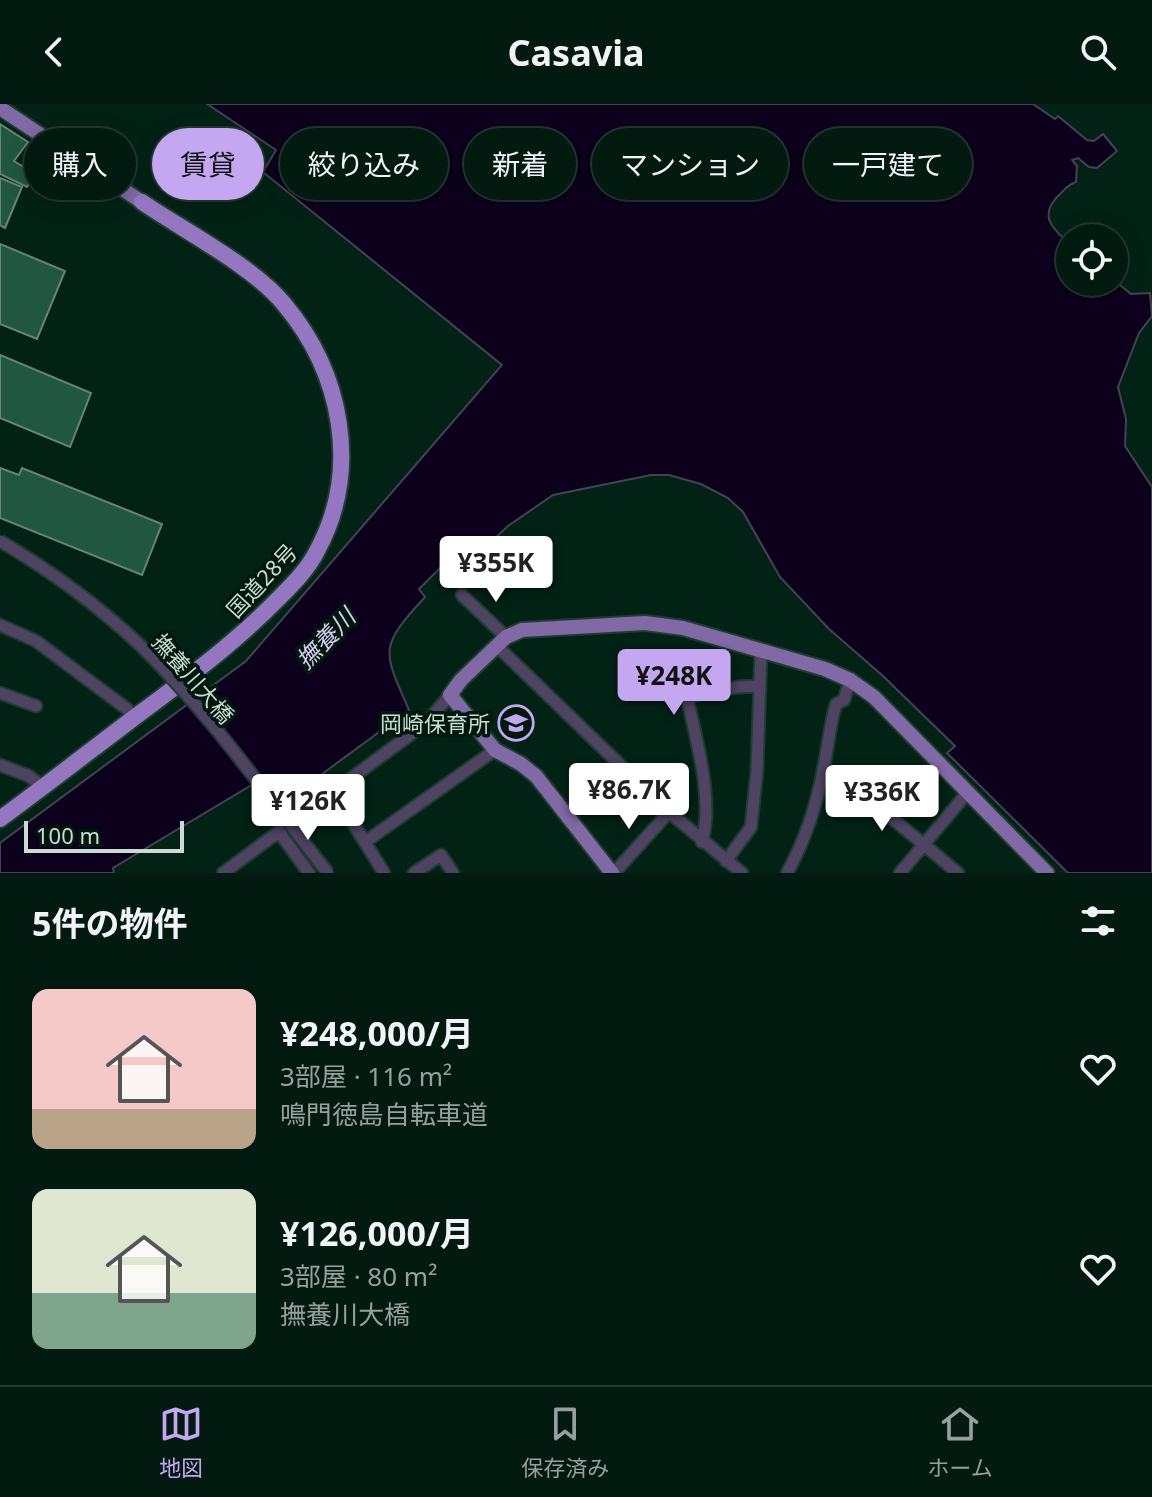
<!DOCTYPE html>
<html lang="ja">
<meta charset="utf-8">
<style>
body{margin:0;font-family:"Noto Sans","Noto Sans JP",sans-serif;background:#0c2319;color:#f1f3f6;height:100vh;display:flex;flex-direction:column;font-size:30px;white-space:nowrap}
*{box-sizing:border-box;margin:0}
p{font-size:26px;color:#96a19f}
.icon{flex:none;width:44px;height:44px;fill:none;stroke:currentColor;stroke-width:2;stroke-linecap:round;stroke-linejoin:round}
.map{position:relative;height:769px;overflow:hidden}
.details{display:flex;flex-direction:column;background:#021a10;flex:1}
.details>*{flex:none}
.hud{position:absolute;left:24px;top:24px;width:1104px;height:72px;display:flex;gap:16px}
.fabs{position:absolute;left:1056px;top:120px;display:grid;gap:16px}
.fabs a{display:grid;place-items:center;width:72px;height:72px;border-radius:50%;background:#021a10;box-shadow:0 4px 20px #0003,0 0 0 2px #233830;font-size:40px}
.scale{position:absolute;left:24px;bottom:20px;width:160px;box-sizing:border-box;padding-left:8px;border:4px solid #cadbd2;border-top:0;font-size:22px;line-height:28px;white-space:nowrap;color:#cadbd2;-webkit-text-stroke:6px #00180d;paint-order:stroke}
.price{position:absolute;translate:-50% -68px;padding:0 18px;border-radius:8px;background:#fff;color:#222;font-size:26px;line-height:52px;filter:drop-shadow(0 2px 4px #0008)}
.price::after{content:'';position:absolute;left:50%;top:48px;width:24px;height:18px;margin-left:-12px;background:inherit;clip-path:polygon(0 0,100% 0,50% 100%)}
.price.active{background:#c4a7f1;color:#111}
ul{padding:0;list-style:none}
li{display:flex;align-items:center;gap:24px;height:200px;padding:0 32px}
li span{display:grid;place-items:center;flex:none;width:224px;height:160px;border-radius:16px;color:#555}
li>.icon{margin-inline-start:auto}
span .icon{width:96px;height:96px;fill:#fffc;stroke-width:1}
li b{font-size:34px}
h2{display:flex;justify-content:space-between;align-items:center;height:96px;padding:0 32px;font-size:34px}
.pill{padding:0 28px;border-radius:36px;background:#021a10;box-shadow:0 4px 20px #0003,0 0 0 2px #233830;font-size:28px;line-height:72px}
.pill.active{background:#c4a7f1;color:#111}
header{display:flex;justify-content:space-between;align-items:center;height:104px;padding:0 32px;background:#021a10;font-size:36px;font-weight:700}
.menu{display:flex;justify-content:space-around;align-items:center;height:112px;border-top:2px solid #233830;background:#021a10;font-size:22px;color:#96a19f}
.menu a{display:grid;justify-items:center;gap:4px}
.menu .active{color:#c4a7f1}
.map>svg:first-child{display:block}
</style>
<header><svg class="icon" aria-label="back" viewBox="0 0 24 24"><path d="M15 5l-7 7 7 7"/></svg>Casavia<svg class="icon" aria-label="search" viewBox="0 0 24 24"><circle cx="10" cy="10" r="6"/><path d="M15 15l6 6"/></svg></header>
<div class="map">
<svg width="1152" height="769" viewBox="0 0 1152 769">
<rect width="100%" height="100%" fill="#032216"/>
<path fill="#0d001d" stroke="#464253" stroke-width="2" d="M207,0H1033L1055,15L1058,12L1087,36L1094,37L1103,30L1117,47L1097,64L1089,63L1078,54L1072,56L1077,62L1076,78C1069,80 1066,84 1061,89C1038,110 1050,123 1070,140V178L1114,176L1131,190L1150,189L1152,212L1139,229L1118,283L1126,315L1125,342L1152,383V769H1068L947,649L955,642L883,572L829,525L780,473L743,408L728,394L701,380L669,371H651L553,391L508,422L465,462L454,450L419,485L425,493C378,544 383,546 409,606L284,698L265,673L113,764L114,769H0V739L246,557L502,261L263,68L276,46Z"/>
<path fill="#215741" stroke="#658576" stroke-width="2" d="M0,20L28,38L14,57L35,70L27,83L0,70Z
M0,74L22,83L5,124L0,121Z
M0,140L65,167L37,235L0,220Z
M0,251L91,289L70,343L0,314Z
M0,364L19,371L22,364L162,420L142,471L0,414Z"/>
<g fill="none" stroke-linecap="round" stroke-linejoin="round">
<defs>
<path id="minor" d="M462,491L506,533
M0,521L36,537L127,605L134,614
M497,542L669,708L742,769
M0,589L36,602
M0,661L29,672L43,683
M823,665L876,701L958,769
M333,687L384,769
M279,728L309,769
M365,738L495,646
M702,738C714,696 696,635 687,593L738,583L759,582
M726,757L751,723L757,666L761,547
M223,769L426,619L450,591
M414,769L441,751L453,769
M614,769L669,708
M787,769C806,735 817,700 824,662C828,641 830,621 836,600L844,596L850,576
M900,769L967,689"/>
<path id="major" d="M0,4L142,98
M612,769L536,672L521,660L495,646L450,591L461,576L506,533L522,526L645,519L683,524L825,565L850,576L874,593L1047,769"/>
<path id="highway" d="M0,715C45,682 90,647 135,613C185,576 235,539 279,494C293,480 308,465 317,447C361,366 342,269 284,200C254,163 183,126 142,98"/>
</defs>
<use href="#minor" stroke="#1f3c30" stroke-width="15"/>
<use href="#major" stroke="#1f3c30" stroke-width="18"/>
<use href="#highway" stroke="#1f3c30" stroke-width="20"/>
<use href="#minor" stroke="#4e4361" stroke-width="11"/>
<use href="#major" stroke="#8169a6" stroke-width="14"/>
<use href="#highway" stroke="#9577c1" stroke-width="16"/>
<defs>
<path id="minor-bridge" d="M0,437C51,467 99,502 142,543C211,611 268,693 328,769"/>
</defs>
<use href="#minor-bridge" stroke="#1f3c30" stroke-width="15" stroke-linecap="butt"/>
<use href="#minor-bridge" stroke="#4e4361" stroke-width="11"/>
</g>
<defs>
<symbol id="school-ring" viewBox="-11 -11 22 22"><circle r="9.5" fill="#00180d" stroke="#c4a7f1" stroke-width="1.5"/><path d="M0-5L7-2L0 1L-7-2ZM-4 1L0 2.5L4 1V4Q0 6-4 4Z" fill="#c4a7f1"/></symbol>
</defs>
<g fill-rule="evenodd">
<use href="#school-ring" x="496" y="599" width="40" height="40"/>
</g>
<g text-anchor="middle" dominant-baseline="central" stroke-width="7" stroke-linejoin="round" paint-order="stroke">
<g font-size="22" fill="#cadbd2" stroke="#00180d">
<text transform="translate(261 476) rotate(-47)">国道28号</text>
<text transform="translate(194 574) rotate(49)">撫養川大橋</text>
</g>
<g font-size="22" fill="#cadbd2" stroke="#00180d" text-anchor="end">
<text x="490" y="619">岡崎保育所</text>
</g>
<g font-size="24" font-style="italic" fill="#d8caf2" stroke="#00180d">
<text transform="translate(325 534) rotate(-46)">撫養川</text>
</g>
</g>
</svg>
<div class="fabs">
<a><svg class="icon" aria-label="locate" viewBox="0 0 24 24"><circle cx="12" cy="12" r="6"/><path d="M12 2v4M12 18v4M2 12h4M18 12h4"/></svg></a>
</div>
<div class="scale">100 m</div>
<b class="price" style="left:496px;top:500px">¥355K</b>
<b class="price active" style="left:674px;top:613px">¥248K</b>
<b class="price" style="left:629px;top:727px">¥86.7K</b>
<b class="price" style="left:882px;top:729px">¥336K</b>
<b class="price" style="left:308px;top:738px">¥126K</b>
<div class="hud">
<a class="pill">購入</a>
<a class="pill active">賃貸</a>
<a class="pill">絞り込み</a>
<a class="pill">新着</a>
<a class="pill">マンション</a>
<a class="pill">一戸建て</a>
</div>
</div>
<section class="details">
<h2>5件の物件<svg class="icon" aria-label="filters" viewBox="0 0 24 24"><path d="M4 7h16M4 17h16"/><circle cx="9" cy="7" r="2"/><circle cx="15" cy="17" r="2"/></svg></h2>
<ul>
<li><span style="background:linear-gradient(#f6c9c9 75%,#b9a48a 0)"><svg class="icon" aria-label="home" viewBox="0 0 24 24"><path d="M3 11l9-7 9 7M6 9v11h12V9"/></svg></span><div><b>¥248,000/月</b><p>3部屋 · 116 m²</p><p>鳴門徳島自転車道</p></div><svg class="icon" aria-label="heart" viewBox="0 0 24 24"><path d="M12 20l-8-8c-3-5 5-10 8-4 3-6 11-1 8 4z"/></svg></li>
<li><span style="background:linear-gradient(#dfe7d0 65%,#7fa58c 0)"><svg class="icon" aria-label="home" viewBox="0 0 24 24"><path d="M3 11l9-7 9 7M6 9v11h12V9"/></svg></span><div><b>¥126,000/月</b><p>3部屋 · 80 m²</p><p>撫養川大橋</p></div><svg class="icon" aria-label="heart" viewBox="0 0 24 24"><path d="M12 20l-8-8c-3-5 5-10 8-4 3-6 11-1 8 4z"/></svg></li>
</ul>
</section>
<nav class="menu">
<a class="active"><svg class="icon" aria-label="map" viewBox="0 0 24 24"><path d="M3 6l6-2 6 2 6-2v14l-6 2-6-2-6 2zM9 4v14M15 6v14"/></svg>地図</a>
<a><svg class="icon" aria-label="saved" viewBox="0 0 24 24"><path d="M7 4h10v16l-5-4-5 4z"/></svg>保存済み</a>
<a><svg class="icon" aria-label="home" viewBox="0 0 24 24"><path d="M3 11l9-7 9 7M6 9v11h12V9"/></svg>ホーム</a>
</nav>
